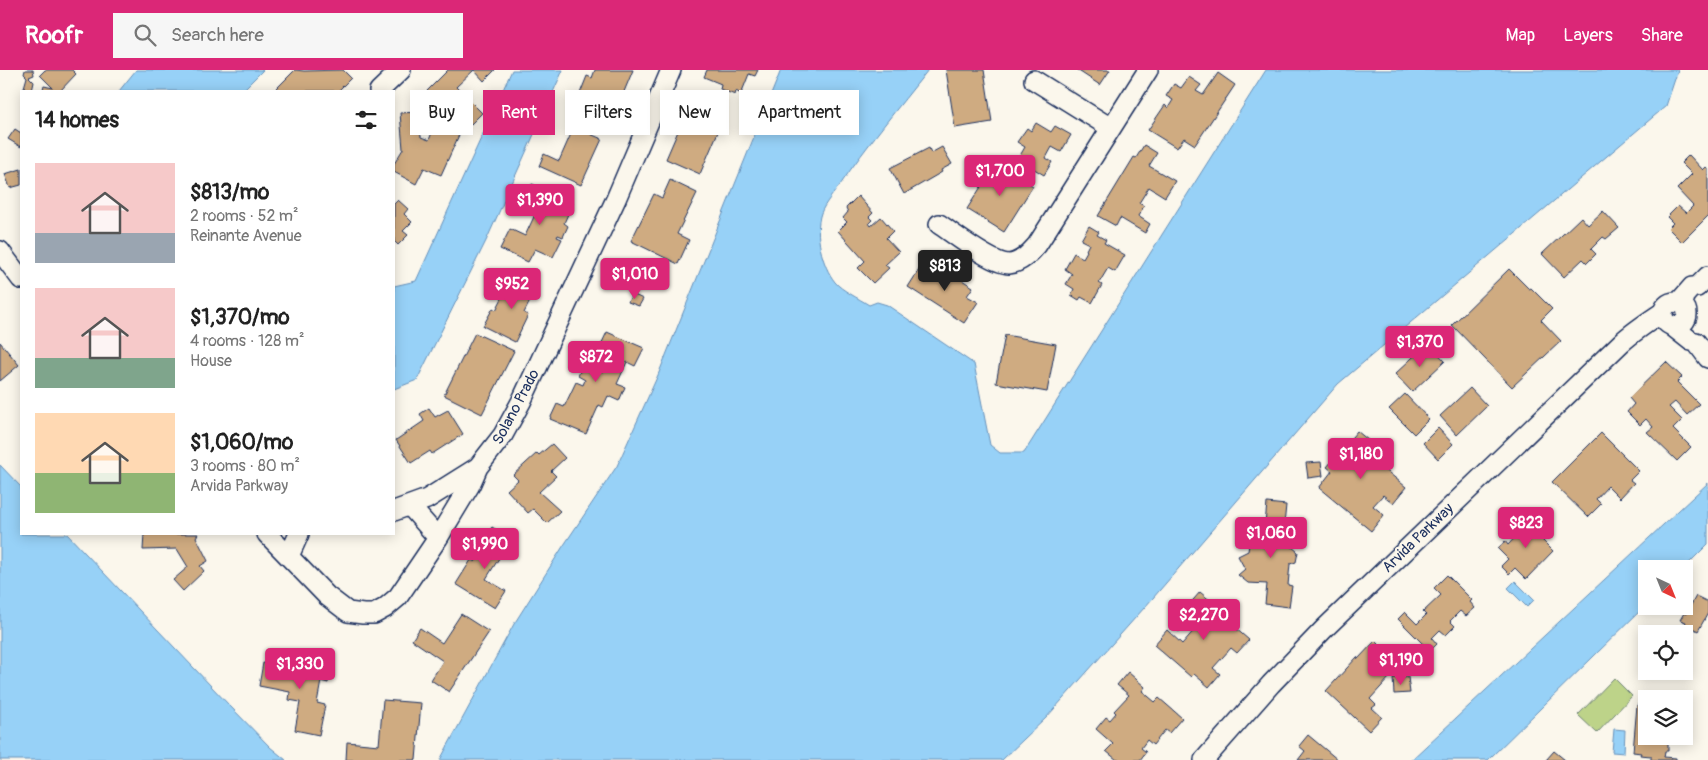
<!DOCTYPE html>
<meta charset="utf-8">
<style>
body{margin:0;font-family:Pangolin,sans-serif;background:#f6f6f6;color:#222;height:100vh;display:flex;flex-direction:column;font-size:19px;white-space:nowrap}
*{box-sizing:border-box;margin:0}
p{font-size:16px;color:#767676}
.icon{flex:none;width:28px;height:28px;fill:none;stroke:currentColor;stroke-width:2;stroke-linecap:round;stroke-linejoin:round}
.map{position:relative;flex:1;overflow:hidden}
.drawer{position:absolute;left:20px;top:20px;width:375px;height:445px;display:flex;flex-direction:column;background:#fff;border-radius:0px;box-shadow:0 2px 12px #0003}
.drawer>*{flex:none}
.hud{position:absolute;left:410px;top:20px;width:475px;height:45px;display:flex;gap:10px}
.needle{width:32px;rotate:137deg}
.fabs{position:absolute;left:1638px;top:490px;display:grid;gap:10px}
.fabs a{display:grid;place-items:center;width:55px;height:55px;border-radius:0px;background:#fff;box-shadow:0 2px 12px #0003;font-size:25px}
.price{position:absolute;translate:-50% -42px;padding:0 11px;border-radius:5px;background:#db2777;color:#fff;font-size:16px;line-height:32px;filter:drop-shadow(0 1px 2px #0008)}
.price::after{content:'';position:absolute;left:50%;top:30px;width:15px;height:11px;margin-left:-8px;background:inherit;clip-path:polygon(0 0,100% 0,50% 100%)}
.price.selected{background:#222;color:#fff}
ul{padding:0;list-style:none}
li{display:flex;align-items:center;gap:15px;height:125px;padding:0 15px}
li span{display:grid;place-items:center;flex:none;width:140px;height:100px;border-radius:0px;color:#555}
li>.icon{margin-inline-start:auto}
span .icon{width:60px;height:60px;fill:#fffc;stroke-width:1}
li b{font-size:21px}
h2{display:flex;justify-content:space-between;align-items:center;height:60px;padding:0 15px;font-size:21px}
.tag{padding:0 18px;border-radius:0px;background:#fff;box-shadow:0 2px 12px #0003;font-size:18px;line-height:45px}
.tag.selected{background:#db2777;color:#fff}
header{display:flex;align-items:center;gap:30px;box-sizing:border-box;height:70px;padding:0 25px;background:#db2777;color:#fff}
header strong{font-size:24px}
nav{display:flex;gap:28px;margin-inline-start:auto;font-size:18px}
.search{width:350px;height:45px;background:#f6f6f6;display:flex;align-items:center;gap:12px;box-sizing:border-box;padding:0 18px;border-radius:0px;color:#767676;font-size:19px}
.map>svg:first-child{display:block}
</style>
<header>
<strong>Roofr</strong>
<div class="search"><svg class="icon" aria-label="search" viewBox="0 0 24 24"><circle cx="10" cy="10" r="6"/><path d="M15 15l6 6"/></svg>Search here</div>
<nav><a>Map</a><a>Layers</a><a>Share</a></nav>
</header>
<div class="map">
<svg width="1708" height="690" viewBox="0 0 1708 690">
<rect width="100%" height="100%" fill="#fbf7ec"/>
<filter id="ink" filterUnits="userSpaceOnUse"><feTurbulence type="fractalNoise" baseFrequency=".02" numOctaves="2"/><feDisplacementMap in="SourceGraphic" scale="10" xChannelSelector="R" yChannelSelector="G"/><feConvolveMatrix kernelMatrix="1 2 1 2 8 2 1 2 1" color-interpolation-filters="sRGB"/></filter>
<g filter="url(#ink)">
<path fill="#bdd389" stroke="#6c8174" d="M1614,608L1632,626L1597,663L1578,645Z"/>
<path fill="#97d1f7" stroke="#6590ba" d="M136,0H263L242,21H119Z
M512,0H563L486,171L417,310L394,319V216L416,211Z
M781,0H928C898,38 867,75 840,115C834,123 825,133 821,143C814,163 822,196 835,212C841,220 860,229 869,235L877,232L887,235L974,294L990,375L1000,383H1024L1266,0H1678L1666,36L1338,314L1153,528L1046,648L1002,690H440L514,554L562,478L617,396L658,305Z
M0,395L21,417V464H67L229,635L270,677L286,690H0Z
M1708,413V474L1683,499H1646V535L1488,690H1411Z
M1515,511L1534,530L1527,537L1508,518Z
M1184,542L1191,548L1179,562L1172,556Z
M1614,659L1625,660L1624,683L1612,682Z"/>
<path fill="#cfab81" stroke="#1b2f5e" d="M25,0H33L34,5L29,7L34,12L32,21H23L27,7L24,4Z
M45,0H72L76,4L60,21H42L44,16L53,18L40,5Z
M295,0L304,1L343,0L351,8L338,21H274Z
M448,0H495L484,11L474,0L456,17L482,43L466,59L427,21Z
M595,0H633L616,41L604,36L605,33L601,31L598,38L586,32L587,29L579,26L587,6L592,8Z
M707,0H758L755,6L749,4L741,24L736,21L735,25L720,19L721,14L704,7Z
M946,0H984L992,52L955,58Z
M1077,0H1110L1100,15Z
M1218,3L1235,15L1195,75L1184,68L1177,78L1148,60L1165,35L1168,38L1173,30L1166,26L1174,14L1181,18L1189,7L1201,15L1196,21L1203,25Z
M707,32L727,41L700,104L666,89L688,38L702,44Z
M418,42L421,67L429,70L435,55L459,65L441,105L424,98L416,114L394,102V94L403,79L400,43Z
M1036,53L1051,62L1055,56L1071,65L1061,82L1052,77L1046,88L1052,92L1044,105L1018,89L1025,77L1017,72L1027,58L1031,61Z
M574,57L602,69L581,115L539,96L544,84L559,91Z
M15,59L21,63V77L8,69Z
M1144,75L1157,83L1149,96L1175,111L1165,127L1149,117L1139,133L1144,136L1138,146L1150,154L1145,163L1120,148L1116,156L1098,146L1134,87L1136,88Z
M942,77L952,94L941,100L942,102L904,124L890,98L929,78L931,83Z
M1689,85L1703,100L1706,97L1708,99V146L1682,172L1668,158L1673,153L1667,147L1678,136L1686,143L1693,136L1677,119L1692,104L1681,93Z
M996,93L1033,116L1004,162L967,139Z
M21,99V115L10,118L5,104Z
M670,110L697,123L677,164L689,170L678,194L631,171L654,124L662,128Z
M532,114L573,133L564,153L568,156L563,167L558,165L557,167L562,169L553,187L535,179L528,192L500,179L510,159L525,166L539,136L524,129Z
M858,126L873,143L869,147L872,150L869,153L871,156L881,147L893,161L886,168L899,182L885,195L889,198L873,213L858,198L865,191L838,161L847,152L843,148L848,142L846,138Z
M398,130L408,139L404,144L412,152L403,161L408,165L398,175L394,171V134Z
M1603,141L1619,158L1606,169L1603,167L1591,179L1596,184L1587,193L1583,189L1564,207L1542,184L1581,147L1588,155Z
M1089,156L1099,162L1097,165L1106,170L1104,173L1125,185L1115,202L1108,198L1099,213L1102,215L1092,233L1081,227L1079,230L1071,225L1074,219L1066,214L1072,204L1065,199L1074,183L1083,188L1087,181L1086,180L1089,174L1081,170Z
M922,195L933,203L938,195L973,217L967,226L978,232L964,253L908,217Z
M1509,199L1529,219L1531,218L1552,239L1541,250L1561,271L1512,317L1452,255Z
M514,205L537,217L524,243L528,245L515,272L483,256L493,238L496,240Z
M632,224L643,229L639,236L628,232Z
M607,262L644,278L635,296L627,292L617,314L625,317L619,331L608,326L603,337L599,335L586,364L550,349L557,334L564,337L576,312L583,315L585,310L578,306L582,297L572,293L579,278L594,285L589,296L604,302L608,292L614,294L617,287L599,279Z
M475,263L514,281L482,344L444,325Z
M1005,265L1056,274L1047,322L996,313Z
M0,272L19,295L0,311Z
M1428,273L1445,291L1412,322L1395,304Z
M1666,292L1682,307L1677,312L1699,334L1687,345L1675,332L1669,337L1682,350L1673,359L1691,377L1677,391L1647,362L1653,357L1646,349L1640,355L1627,342L1634,334L1629,328Z
M1470,318L1487,336L1457,365L1440,346Z
M1405,324L1429,349L1414,364L1389,339Z
M429,338L435,347L448,340L463,364L432,384L430,381L411,393L396,370L424,351L420,344Z
M1438,358L1453,374L1438,389L1423,373Z
M1357,361L1391,389L1383,398L1406,417L1393,433L1383,425L1373,436L1384,445L1371,461L1319,418L1332,401L1327,397Z
M1601,363L1639,401L1630,410L1634,413L1620,428L1608,416L1596,429L1601,434L1588,447L1552,412Z
M552,374L565,388L551,401L556,406L539,422L560,441L547,453L533,439L528,443L507,420L518,410L513,405L537,383L539,385Z
M1321,392L1323,406L1308,408L1306,393Z
M1267,433L1286,435L1282,476H1291L1298,482L1296,492L1290,494L1288,515L1292,516L1289,537L1265,534L1267,514L1248,513L1238,505L1245,499L1238,486L1248,481L1249,474L1263,475Z
M1529,447L1540,459L1543,455L1551,463L1543,471L1553,481L1526,509L1515,498L1509,504L1501,496L1508,489L1498,479L1505,471L1508,475L1520,462L1517,459Z
M492,457L511,469L486,509L506,521L495,538L456,514L471,490L475,492L485,476L481,474Z
M144,464H198L196,467L208,491L200,496L204,501L183,521L173,510L188,497L177,479L143,480Z
M1447,505L1472,530L1470,532L1475,538L1466,546L1460,541L1450,551L1455,556L1446,565L1440,560L1432,568L1437,574L1430,581L1398,549L1405,542L1417,554L1426,545L1423,542L1441,525L1434,518Z
M1200,522L1213,533L1217,529L1235,545L1231,549L1237,554L1234,557L1249,570L1237,583L1231,578L1213,598L1220,604L1209,617L1194,604L1191,607L1154,575L1167,560L1182,574L1203,550L1188,536Z
M1696,526L1708,532V543L1698,561L1685,554L1686,552L1680,550L1684,543L1686,544Z
M461,544L489,562L449,622L431,610L443,591L412,570L420,558L442,573Z
M1375,571L1385,581L1378,588L1390,598L1385,603L1390,607L1370,629L1376,635L1372,638L1382,647L1369,661L1326,621L1357,587L1358,589Z
M287,590L304,593L303,600L313,602L315,590L331,593L328,613L321,611L317,633L325,635L319,665L295,660L300,632L289,630L290,622L259,616L263,593L286,597Z
M1128,602L1145,617L1142,621L1155,632L1159,628L1182,648L1169,663L1165,660L1153,675L1147,670L1141,678L1146,682L1140,690H1117L1106,681L1113,674L1096,659L1106,647L1110,650L1116,643L1114,641L1129,625L1117,615Z
M1408,607L1410,623L1394,624L1393,608Z
M383,630L421,633L416,690H346L347,672L379,675Z
M1637,635L1646,636V666H1668V681H1665L1664,687L1676,688V690H1651V686L1640,685L1641,683L1633,682Z
M1684,647H1690L1689,661H1684Z
M1308,665L1338,690H1298L1305,681L1299,676Z
M1554,681L1565,690H1546Z"/>
<g fill="none" stroke-linecap="round" stroke-linejoin="round">
<defs>
<path id="minor" d="M1034,10L1111,58
M379,21L401,0
M939,154C954,164 992,194 1009,194C1021,193 1030,183 1037,175L1148,0
M0,181L21,209
M1663 244a12 12 0 1 1 24 0a12 12 0 1 1-24 0Z
M1678,233L1692,217H1697L1708,206
M1672,256L1691,271L1696,272L1708,288
M410,436L438,468
M394,441L427,429L478,397
M267,464L327,526L348,542L363,544H374L385,538L398,527L438,468L470,415L478,397L503,365L521,332L616,129L671,0
M289,486L299,464
M1204,690L1271,614L1324,559L1621,273C1634,261 1648,252 1663,242"/>
</defs>
<use href="#minor" stroke="#1b2f5e" stroke-width="22"/>
<use href="#minor" stroke="#fbf7ec" stroke-width="19"/>
</g>
</g>
<g text-anchor="middle" dominant-baseline="central" stroke-width="4" stroke-linejoin="round" paint-order="stroke">
<g font-size="15" fill="#1b2f5e" stroke="#fbf7ec">
<text transform="translate(516 337) rotate(-62)">Solano Prado</text>
<text transform="translate(1418 468) rotate(-44)">Arvida Parkway</text>
</g>
</g>
</svg>
<div class="fabs">
<a><svg class="needle" viewBox="-14 -14 28 28"><path d="M0-13l5 13h-10z" fill="#e53935"/><path d="M0 13l5-13h-10z" fill="#767676"/></svg></a>
<a><svg class="icon" aria-label="locate" viewBox="0 0 24 24"><circle cx="12" cy="12" r="6"/><path d="M12 2v4M12 18v4M2 12h4M18 12h4"/></svg></a>
<a><svg class="icon" aria-label="layers" viewBox="0 0 24 24"><path d="M12 4l9 5-9 5-9-5zM3 14l9 5 9-5"/></svg></a>
</div>
<b class="price" style="left:1000px;top:127px">$1,700</b>
<b class="price" style="left:540px;top:156px">$1,390</b>
<b class="price selected" style="left:945px;top:222px">$813</b>
<b class="price" style="left:635px;top:230px">$1,010</b>
<b class="price" style="left:512px;top:240px">$952</b>
<b class="price" style="left:1420px;top:298px">$1,370</b>
<b class="price" style="left:596px;top:313px">$872</b>
<b class="price" style="left:1361px;top:410px">$1,180</b>
<b class="price" style="left:1526px;top:479px">$823</b>
<b class="price" style="left:1271px;top:489px">$1,060</b>
<b class="price" style="left:485px;top:500px">$1,990</b>
<b class="price" style="left:1204px;top:571px">$2,270</b>
<b class="price" style="left:1401px;top:616px">$1,190</b>
<b class="price" style="left:300px;top:620px">$1,330</b>
<div class="hud">
<a class="tag">Buy</a>
<a class="tag selected">Rent</a>
<a class="tag">Filters</a>
<a class="tag">New</a>
<a class="tag">Apartment</a>
</div>
<section class="drawer">
<h2>14 homes<svg class="icon" aria-label="filters" viewBox="0 0 24 24"><path d="M4 7h16M4 17h16"/><circle cx="9" cy="7" r="2"/><circle cx="15" cy="17" r="2"/></svg></h2>
<ul>
<li><span style="background:linear-gradient(#f6c9c9 70%,#9aa5b1 0)"><svg class="icon" aria-label="home" viewBox="0 0 24 24"><path d="M3 11l9-7 9 7M6 9v11h12V9"/></svg></span><div><b>$813/mo</b><p>2 rooms · 52 m²</p><p>Reinante Avenue</p></div></li>
<li><span style="background:linear-gradient(#f6c9c9 70%,#7fa58c 0)"><svg class="icon" aria-label="home" viewBox="0 0 24 24"><path d="M3 11l9-7 9 7M6 9v11h12V9"/></svg></span><div><b>$1,370/mo</b><p>4 rooms · 128 m²</p><p>House</p></div></li>
<li><span style="background:linear-gradient(#ffd9b3 60%,#8fb573 0)"><svg class="icon" aria-label="home" viewBox="0 0 24 24"><path d="M3 11l9-7 9 7M6 9v11h12V9"/></svg></span><div><b>$1,060/mo</b><p>3 rooms · 80 m²</p><p>Arvida Parkway</p></div></li>
</ul>
</section>
</div>
